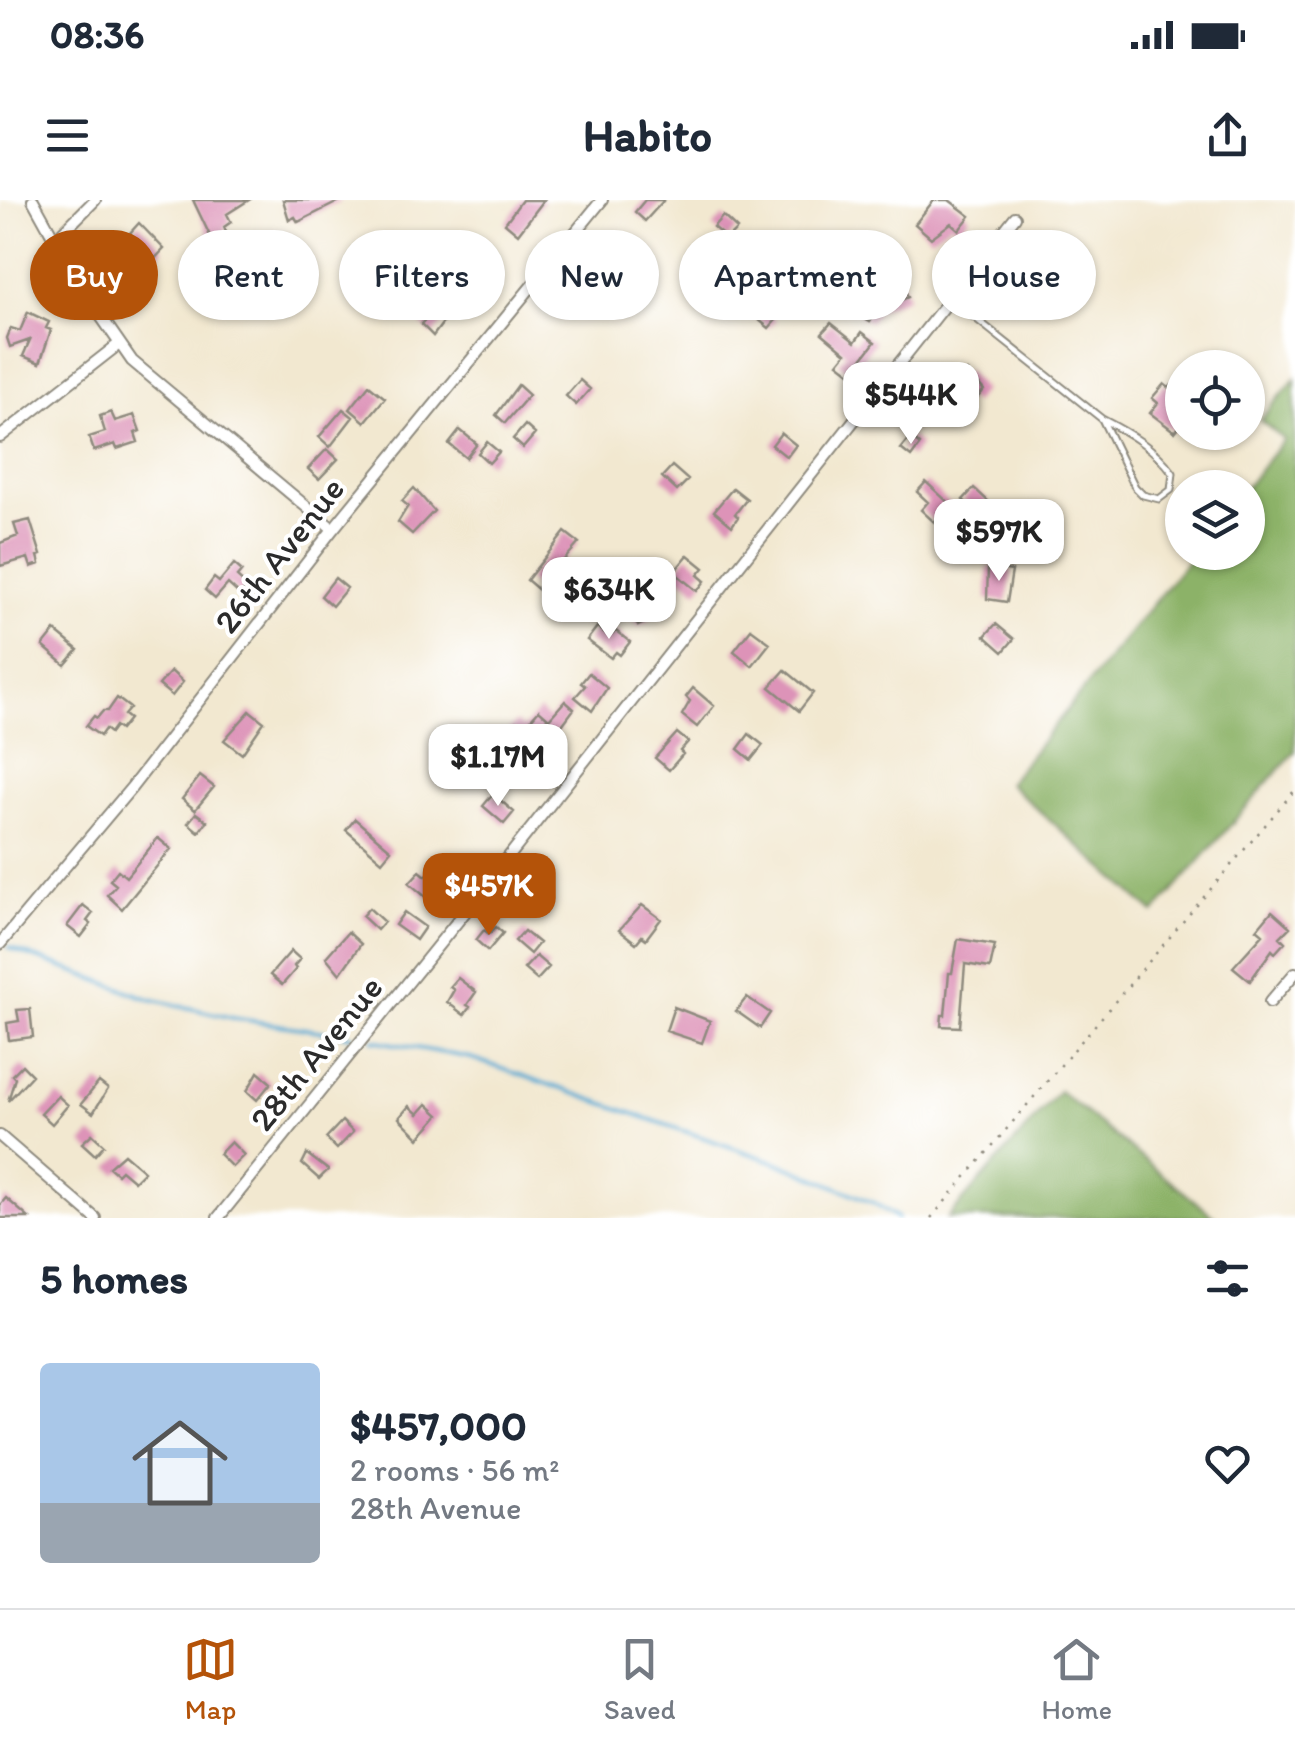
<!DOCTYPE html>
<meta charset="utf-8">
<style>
body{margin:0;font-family:Itim,sans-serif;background:#f2f2f3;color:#1f2937;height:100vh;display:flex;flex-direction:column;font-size:38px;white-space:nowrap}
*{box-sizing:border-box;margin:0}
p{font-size:32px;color:#747a83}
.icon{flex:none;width:55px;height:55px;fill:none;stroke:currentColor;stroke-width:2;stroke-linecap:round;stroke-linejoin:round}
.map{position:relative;height:1018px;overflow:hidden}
.panel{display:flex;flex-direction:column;background:#fff;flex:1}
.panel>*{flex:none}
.hud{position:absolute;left:30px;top:30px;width:1235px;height:90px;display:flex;gap:20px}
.buttons{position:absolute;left:1165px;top:150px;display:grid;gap:20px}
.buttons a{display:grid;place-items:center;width:100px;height:100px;border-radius:50%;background:#fff;box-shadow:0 2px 8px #0004;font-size:50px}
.price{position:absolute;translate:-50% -85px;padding:0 22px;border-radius:20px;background:#fff;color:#222;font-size:32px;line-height:65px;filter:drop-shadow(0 2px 5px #0008)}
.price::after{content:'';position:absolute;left:50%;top:60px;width:30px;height:22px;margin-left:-15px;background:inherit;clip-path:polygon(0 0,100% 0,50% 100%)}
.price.selected{background:#b45309;color:#fff}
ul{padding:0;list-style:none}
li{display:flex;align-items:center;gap:30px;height:250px;padding:0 40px}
li span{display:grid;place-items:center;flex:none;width:280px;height:200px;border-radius:10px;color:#555}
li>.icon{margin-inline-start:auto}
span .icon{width:120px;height:120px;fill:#fffc;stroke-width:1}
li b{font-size:42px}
h2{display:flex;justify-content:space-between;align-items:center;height:120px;padding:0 40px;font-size:42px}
.pill{padding:0 35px;border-radius:45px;background:#fff;box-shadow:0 2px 8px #0004;font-size:35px;line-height:90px}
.pill.selected{background:#b45309;color:#fff}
.status{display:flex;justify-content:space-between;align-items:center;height:70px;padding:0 50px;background:#fff;direction:ltr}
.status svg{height:28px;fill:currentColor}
header{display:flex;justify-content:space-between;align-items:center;height:130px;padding:0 40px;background:#fff;font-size:45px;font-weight:700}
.tabs{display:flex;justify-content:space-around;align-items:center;height:140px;border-top:2px solid #e0e1e3;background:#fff;font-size:28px;color:#747a83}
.tabs a{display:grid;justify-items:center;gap:5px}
.tabs .selected{color:#b45309}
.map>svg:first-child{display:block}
</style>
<div class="status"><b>08:36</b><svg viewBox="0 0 49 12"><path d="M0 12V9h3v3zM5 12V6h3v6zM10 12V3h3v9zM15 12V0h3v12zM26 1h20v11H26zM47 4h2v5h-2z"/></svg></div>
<header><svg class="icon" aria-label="menu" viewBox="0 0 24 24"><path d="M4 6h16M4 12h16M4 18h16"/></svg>Habito<svg class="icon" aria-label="share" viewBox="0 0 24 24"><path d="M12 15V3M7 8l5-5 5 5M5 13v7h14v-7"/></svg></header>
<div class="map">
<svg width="1295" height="1018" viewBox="0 0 1295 1018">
<rect width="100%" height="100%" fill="#fff"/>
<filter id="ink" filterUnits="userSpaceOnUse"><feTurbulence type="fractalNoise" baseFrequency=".01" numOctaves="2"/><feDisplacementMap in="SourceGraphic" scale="20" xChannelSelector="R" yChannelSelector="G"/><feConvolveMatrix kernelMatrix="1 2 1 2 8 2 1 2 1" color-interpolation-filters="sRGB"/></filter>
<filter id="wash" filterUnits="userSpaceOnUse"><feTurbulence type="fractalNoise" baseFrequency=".0048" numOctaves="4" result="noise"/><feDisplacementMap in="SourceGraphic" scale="40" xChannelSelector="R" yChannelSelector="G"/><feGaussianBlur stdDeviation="2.25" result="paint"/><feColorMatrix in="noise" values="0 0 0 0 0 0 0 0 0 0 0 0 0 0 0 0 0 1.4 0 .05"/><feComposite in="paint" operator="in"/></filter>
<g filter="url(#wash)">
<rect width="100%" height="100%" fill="#f2e8d0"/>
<path fill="#8cb267" stroke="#5c6e49" stroke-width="2.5" d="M1295,179V551L1154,713L1008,583L1194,353L1248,352L1246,287L1284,240L1260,220Z
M1059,891L1216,1018H948Z"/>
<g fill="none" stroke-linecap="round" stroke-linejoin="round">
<path stroke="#56a9d1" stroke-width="4" d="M9,748L150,799L233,818L353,836
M373,840L471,858L792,968L874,1003L898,1018"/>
</g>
<g id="blocks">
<path fill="#dd93b8" d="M193,0H249L227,14L231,22L224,27L226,32L212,40Z
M283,0H342L298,22L295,17L289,20Z
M522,0H544L518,34L505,23Z
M645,0H664L645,21L635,12Z
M934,0H949L970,16L959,30L951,23L931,38L915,24Z
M723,16L737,29L727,39L713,27Z
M139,23L164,49L141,73L125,57L139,42L130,33Z
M466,34L476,42L466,53L456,44Z
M478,59L492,71L475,90L462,78Z
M1024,60L1040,72L1020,100L1004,88Z
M605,65L626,81L606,109L596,100L607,88L595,78Z
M901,81L908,97L878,110L870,122L858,115L866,102L878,97L876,92Z
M447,96L456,105L433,136L421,124Z
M760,107L776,120L769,128L754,116Z
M28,112L49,122L46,128L51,130L40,163L23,156L30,140L10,147L7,138L11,128L20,131Z
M831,123L855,142L862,132L875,142L851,173L838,163L846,153L822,133Z
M967,171L984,190L973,203L959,191L954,198L944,190L956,176L959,179Z
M580,180L590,189L576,205L566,196Z
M1164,184L1169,188L1172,185L1180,197L1174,205L1182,212V223L1175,232L1150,213L1158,203L1152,198Z
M369,185L385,198L365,222L350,209Z
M518,185L529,195L505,223L496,215Z
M913,200L927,211L912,229L898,218Z
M343,209L353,217L330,247L319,237Z
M111,212L115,221L134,215L140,231L135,233L138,242L117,249L115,244L94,251L89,237L105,232L100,216Z
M525,225L535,234L523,248L513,239Z
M460,230L477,244L466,258L449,244Z
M781,233L796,245L787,257L772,245Z
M911,237L920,245L911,257L901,249Z
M487,242L499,252L489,263L478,253Z
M327,249L338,259L319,279L308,269Z
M672,266L688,280L677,291L662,277Z
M926,282L950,304L934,322L921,310L928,302L917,292Z
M414,288L434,311L412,334L398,322L408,306L402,301Z
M733,288L747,299L735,314L738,317L732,326L714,311Z
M974,288L988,301L977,312L963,300Z
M30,320L41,355L38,356L40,364L31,367L28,358L0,366V343L18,336L14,324Z
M565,332L579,343L545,381L549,383L541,392L527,380Z
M688,355L704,368L698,375L705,381L697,391L674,372Z
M659,360L671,369L651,394L655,405L645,409L650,420L638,426L625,397L652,384L641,376Z
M234,364L242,371L237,377L247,386L240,395L228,384L215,399L205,390L214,378L219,382Z
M988,367L1012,371L1007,402L987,399Z
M335,378L347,388L332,406L321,396Z
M996,424L1014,439L1003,452L985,436Z
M597,427L609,436L616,431L630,442L620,455L616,452L611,458L587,440Z
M751,429L770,443L752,466L734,451Z
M55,431L78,450L65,465L43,446Z
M785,470L813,493L799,511L770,487Z
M171,471L183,482L172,496L159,485Z
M589,473L607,488L592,511L575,497L585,486L581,483Z
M693,488L714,506L697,527L682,515L690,501L686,497Z
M117,498L130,508L124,515L129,519L120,530L115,526L110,533L105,529L100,536L86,526L94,516L97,518L103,511H108Z
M565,501L574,509L551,540L546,535L538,544L527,535L520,542L508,531L516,522L523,528L539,510L549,519Z
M250,511L264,522L242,554L224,540Z
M677,533L688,542L680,551L683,554L669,570L655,558Z
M749,534L763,545L751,560L738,549Z
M200,576L214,587L195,610L182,599Z
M493,594L514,612L504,624L483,606Z
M196,613L207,621L199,632L188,623Z
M355,619L391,650L382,661L346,630Z
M158,638L171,649L122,709L107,695L116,685L110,680L118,670L126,677Z
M442,658L454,668L427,698L409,683L420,671L426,676Z
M83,705L93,713L87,721L91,724L81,737L67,726Z
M642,705L661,719L646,739L642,736L636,743L619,730Z
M369,708L384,722L377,730L362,716Z
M1272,711L1290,727L1280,737L1285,742L1275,753L1272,750L1250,781L1233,767L1263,734L1257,729Z
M404,712L425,727L416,740L395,725Z
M496,727L503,733L488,751L476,740L484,730L489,734Z
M524,731L539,743L530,754L515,741Z
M348,732L361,744L340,774L326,757Z
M958,739L995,745L990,768L965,764L960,827L941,826L942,815H945L949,773H952Z
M291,751L300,759L294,766L296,769L282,785L270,775Z
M536,756L549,767L537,780L524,769Z
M458,778L476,792L467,805L470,807L464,815L447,802L454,790L450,787Z
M747,797L770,813L760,828L736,811Z
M674,807L710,821L702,843L666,831Z
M30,809L33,837L9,840L7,823L19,821L17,810Z
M22,865L32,875L8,901L15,878L12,875Z
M258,872L271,883L257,900L247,891Z
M99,882L108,889L93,913L81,904Z
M58,896L68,905L52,924L41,914Z
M427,904L439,915L419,938L399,918L409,906L418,914Z
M342,921L353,932L337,949L326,938Z
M92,934L104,945L95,955L82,943Z
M231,942L244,955L232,967L219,954Z
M124,954L144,971L134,981L121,970L117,974L109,967Z
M307,954L328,970L319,979L302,964Z
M6,998L29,1018H0V1005Z"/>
</g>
</g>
<g filter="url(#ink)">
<use href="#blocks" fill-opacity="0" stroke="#8e8a7e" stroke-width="2.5"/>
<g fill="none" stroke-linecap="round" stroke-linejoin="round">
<defs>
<path id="service" d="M950,104L974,117L1102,219L1135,287L1143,295L1159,299L1171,290L1173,273C1155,248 1129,233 1102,219"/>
<path id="minor" d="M33,0L84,92L132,161L333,329
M56,39L95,0
M0,237L119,144
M0,744L132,587L333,329L602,0
M1270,802L1295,773
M0,936L95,1018
M218,1018L465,712L1015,17"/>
</defs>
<use href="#service" stroke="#8e8a7e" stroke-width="9"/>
<use href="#minor" stroke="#8e8a7e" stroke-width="14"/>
<path stroke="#8e8a7e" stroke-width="2.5" stroke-dasharray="2.5 8" stroke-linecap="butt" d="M931,1018L1295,590"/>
<use href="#service" stroke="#fff" stroke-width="5"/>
<use href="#minor" stroke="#fff" stroke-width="10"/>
</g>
</g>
<g text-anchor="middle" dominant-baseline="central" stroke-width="8" stroke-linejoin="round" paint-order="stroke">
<g font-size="35" fill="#2b2b2b" stroke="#fff">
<text transform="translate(279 355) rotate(-52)">26th Avenue</text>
<text transform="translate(316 853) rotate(-51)">28th Avenue</text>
</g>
</g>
</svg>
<div class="buttons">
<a><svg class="icon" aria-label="locate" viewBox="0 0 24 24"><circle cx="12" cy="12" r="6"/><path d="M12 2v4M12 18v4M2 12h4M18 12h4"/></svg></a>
<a><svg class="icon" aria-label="layers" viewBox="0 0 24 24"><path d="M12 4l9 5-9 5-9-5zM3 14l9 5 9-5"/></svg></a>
</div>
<b class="price" style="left:911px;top:247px">$544K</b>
<b class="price" style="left:999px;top:384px">$597K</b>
<b class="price" style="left:609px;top:442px">$634K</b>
<b class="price" style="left:498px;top:609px">$1.17M</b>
<b class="price selected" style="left:489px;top:738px">$457K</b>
<div class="hud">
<a class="pill selected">Buy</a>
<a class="pill">Rent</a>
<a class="pill">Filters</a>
<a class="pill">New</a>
<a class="pill">Apartment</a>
<a class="pill">House</a>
</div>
</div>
<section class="panel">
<h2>5 homes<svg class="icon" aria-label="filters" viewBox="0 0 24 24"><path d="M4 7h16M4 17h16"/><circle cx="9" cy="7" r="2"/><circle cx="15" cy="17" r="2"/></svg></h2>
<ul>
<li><span style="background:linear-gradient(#a9c7e8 70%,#9aa5b1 0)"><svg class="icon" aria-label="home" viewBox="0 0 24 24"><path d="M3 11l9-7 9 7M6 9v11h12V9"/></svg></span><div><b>$457,000</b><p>2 rooms · 56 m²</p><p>28th Avenue</p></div><svg class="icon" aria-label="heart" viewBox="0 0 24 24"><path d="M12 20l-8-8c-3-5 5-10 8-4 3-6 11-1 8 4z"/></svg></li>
</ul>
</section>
<nav class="tabs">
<a class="selected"><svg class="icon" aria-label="map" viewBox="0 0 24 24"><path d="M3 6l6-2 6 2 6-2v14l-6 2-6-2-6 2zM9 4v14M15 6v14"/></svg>Map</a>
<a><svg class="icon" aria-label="saved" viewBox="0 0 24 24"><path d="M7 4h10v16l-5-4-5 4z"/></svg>Saved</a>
<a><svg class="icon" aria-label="home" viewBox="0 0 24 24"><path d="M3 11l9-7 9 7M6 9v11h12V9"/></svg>Home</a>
</nav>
